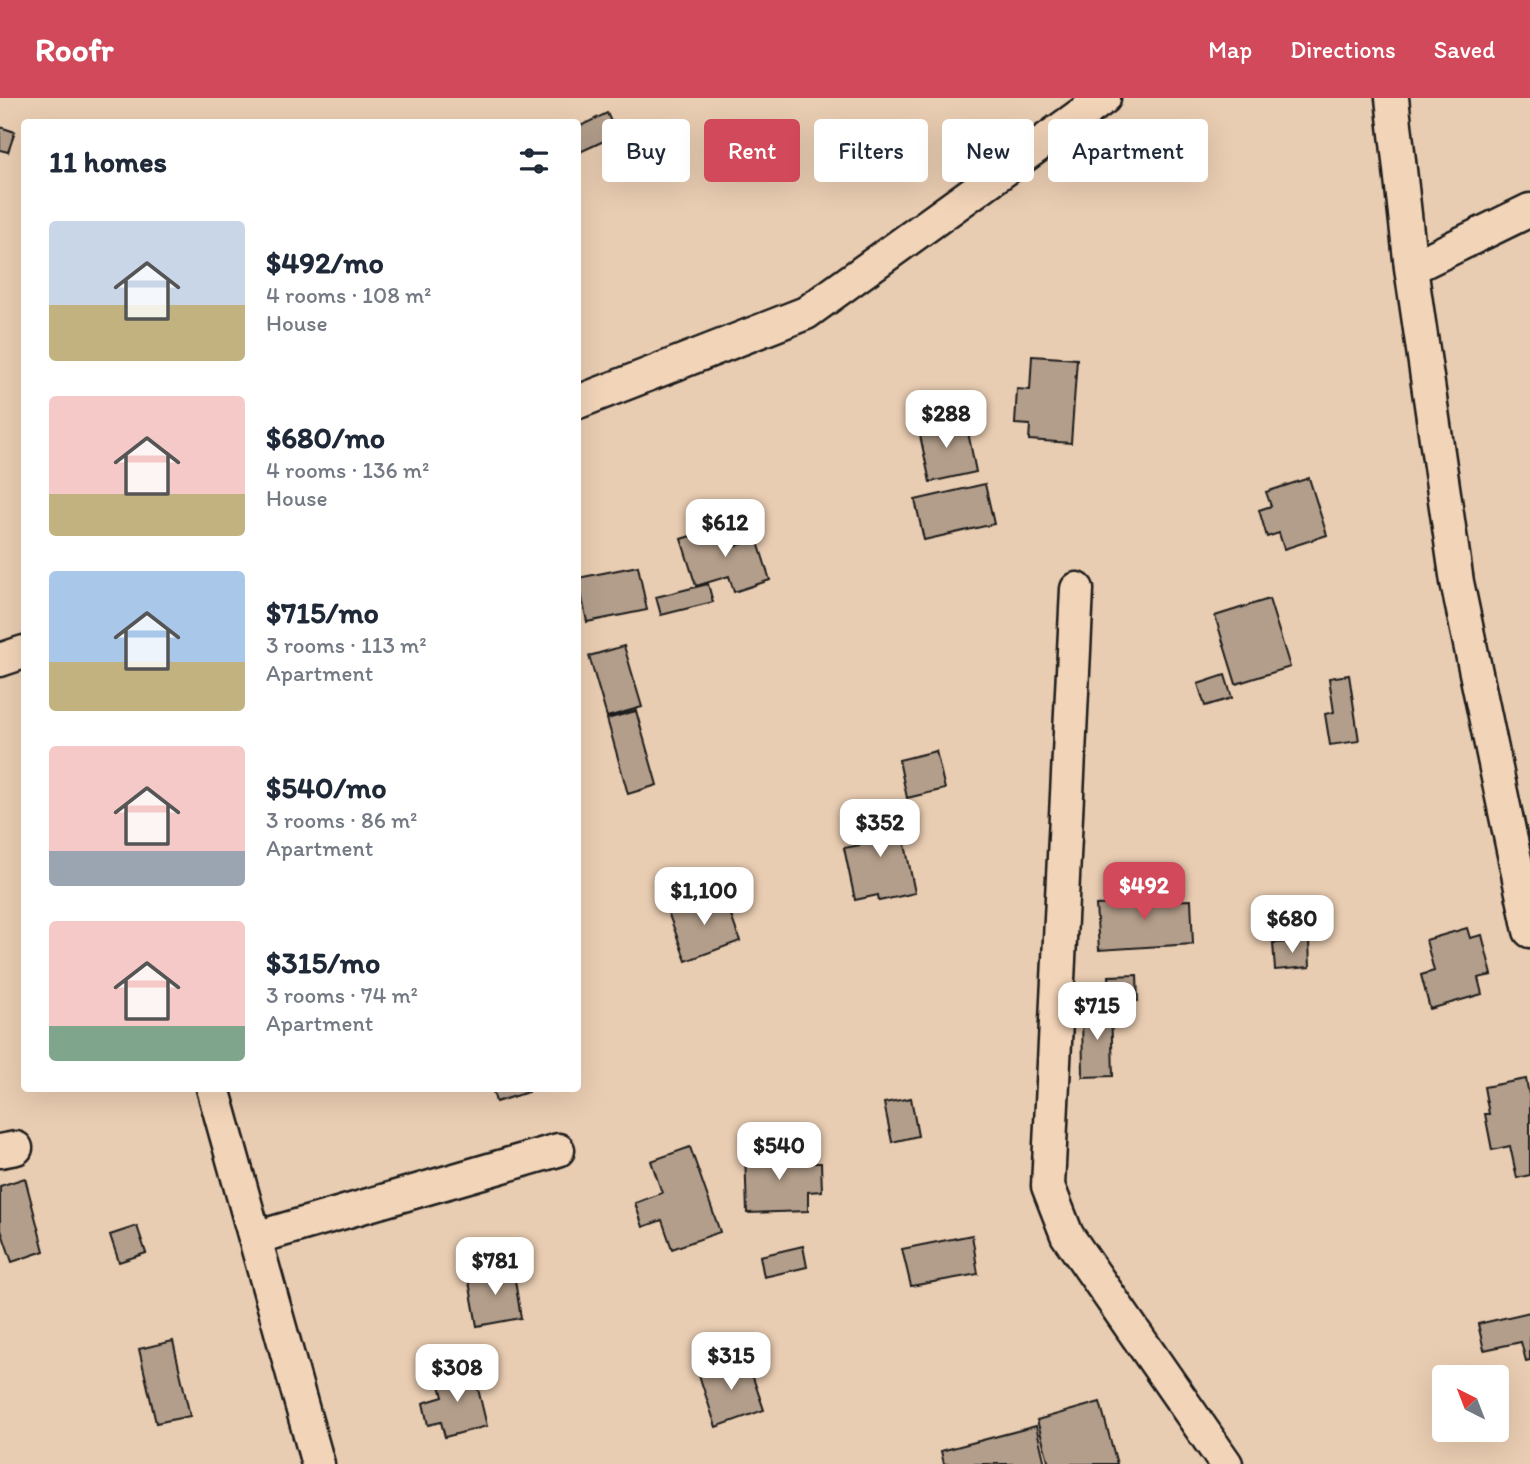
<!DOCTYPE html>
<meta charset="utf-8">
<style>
body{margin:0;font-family:Itim,sans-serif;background:#f6f6f7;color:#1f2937;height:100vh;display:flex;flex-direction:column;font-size:26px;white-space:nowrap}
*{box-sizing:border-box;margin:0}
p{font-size:23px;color:#747a83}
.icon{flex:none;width:38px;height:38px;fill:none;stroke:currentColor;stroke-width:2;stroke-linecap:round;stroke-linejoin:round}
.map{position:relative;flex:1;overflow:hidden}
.details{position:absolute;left:21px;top:21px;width:560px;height:973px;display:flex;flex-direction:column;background:#fff;border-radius:7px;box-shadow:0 7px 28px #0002}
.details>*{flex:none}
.hud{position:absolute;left:602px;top:21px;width:665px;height:63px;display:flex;gap:14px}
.needle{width:46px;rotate:318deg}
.fabs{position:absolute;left:1432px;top:1267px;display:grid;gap:14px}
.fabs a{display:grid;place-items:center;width:77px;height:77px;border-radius:7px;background:#fff;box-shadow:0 7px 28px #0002;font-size:35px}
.price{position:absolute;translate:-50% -60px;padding:0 16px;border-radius:14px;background:#fff;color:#222;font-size:23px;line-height:46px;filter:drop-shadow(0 2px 4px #0008)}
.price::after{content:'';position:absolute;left:50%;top:42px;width:21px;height:16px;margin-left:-10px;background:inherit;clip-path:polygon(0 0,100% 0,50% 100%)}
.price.current{background:#d1495b;color:#fff}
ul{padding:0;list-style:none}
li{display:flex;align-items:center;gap:21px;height:175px;padding:0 28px}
li span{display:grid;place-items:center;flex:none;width:196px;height:140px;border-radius:7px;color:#555}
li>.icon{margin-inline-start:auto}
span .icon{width:84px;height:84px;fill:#fffc;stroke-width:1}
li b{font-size:30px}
h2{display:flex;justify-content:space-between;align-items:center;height:84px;padding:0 28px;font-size:30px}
.chip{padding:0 24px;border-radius:7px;background:#fff;box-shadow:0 7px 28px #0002;font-size:24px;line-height:63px}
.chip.current{background:#d1495b;color:#fff}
header{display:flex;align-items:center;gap:42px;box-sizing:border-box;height:98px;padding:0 35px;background:#d1495b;color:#fff}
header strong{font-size:33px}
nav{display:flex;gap:38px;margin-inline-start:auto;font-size:24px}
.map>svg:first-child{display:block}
</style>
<header>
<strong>Roofr</strong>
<nav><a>Map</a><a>Directions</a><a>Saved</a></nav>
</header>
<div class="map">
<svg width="1530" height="1366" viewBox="0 0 1530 1366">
<rect width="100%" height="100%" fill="#e9cdb2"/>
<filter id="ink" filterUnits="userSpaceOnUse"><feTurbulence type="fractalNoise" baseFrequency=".0143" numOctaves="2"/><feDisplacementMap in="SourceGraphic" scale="14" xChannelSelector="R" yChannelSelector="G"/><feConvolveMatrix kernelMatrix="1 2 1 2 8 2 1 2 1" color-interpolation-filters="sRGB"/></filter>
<g filter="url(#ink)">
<path fill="#b39e8b" stroke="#1c1c1c" stroke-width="2" d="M607,15L617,37L580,54L578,29Z
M0,29L15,34L8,54L0,52Z
M1032,258L1077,261L1071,345L1029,342L1030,327L1015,326L1017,291L1030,292Z
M956,320L959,335L968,334L976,374L930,384L918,328Z
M1309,380L1327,437L1284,451L1279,435L1267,439L1259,412L1271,408L1266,394Z
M985,386L994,426L924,442L915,402Z
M729,426L736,448L757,441L770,482L734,494L729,478L696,488L681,441Z
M638,468L647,512L587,524L578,480Z
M708,486L713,504L661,517L656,499Z
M1269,501L1290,569L1236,586L1215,518Z
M624,548L642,609L607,619L589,558Z
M1225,577L1232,600L1205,608L1198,586Z
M1349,577L1359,643L1330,647L1325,616L1334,614L1329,580Z
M636,613L657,687L628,696L607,621Z
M936,653L945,691L907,700L899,662Z
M898,712L915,795L879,803L878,797L855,802L844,750L860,747L855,721Z
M723,795L740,843L686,863L668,814Z
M1163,795L1164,803L1191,802L1193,846L1099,852L1096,807L1116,806V798Z
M1467,830L1470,840L1482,837L1492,877L1478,880L1482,896L1430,911L1421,877L1434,873L1426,842Z
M1309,843L1310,869L1275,872L1273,845Z
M1137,877L1138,903L1111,904L1109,878Z
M1111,909L1113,978L1083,979L1082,910Z
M1526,981L1530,1002V1077L1517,1080L1510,1048L1492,1052L1485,1016H1489L1484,989Z
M492,990H527L528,994L496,1004Z
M911,1000L918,1038L892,1044L884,1005Z
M690,1049L720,1134L672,1151L662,1122L643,1129L635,1105L662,1095L651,1063Z
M793,1052V1065H821L822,1093L808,1094V1113L747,1115L745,1053Z
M25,1080L44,1153L12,1164L0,1129V1088Z
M137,1128L146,1155L119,1164L110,1137Z
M972,1137L978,1176L911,1188L902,1151Z
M803,1148L807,1169L764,1179L760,1158Z
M513,1170L521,1220L477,1228L468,1178Z
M1530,1214V1262L1526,1263L1521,1244L1484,1252L1478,1226Z
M173,1243L190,1318L156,1325L139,1251Z
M746,1259L764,1312L716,1329L698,1274Z
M473,1270L487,1328L445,1339L441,1324L428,1327L423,1305L443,1299L438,1279Z
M1100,1304L1117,1366H1049L1037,1322Z
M1036,1328L1045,1366H944L941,1353Z"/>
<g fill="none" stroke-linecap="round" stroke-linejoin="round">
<defs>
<path id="minor" d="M1392,0L1411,170L1457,484L1530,833
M1411,170L1530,112
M578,304L806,215L1104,0
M1077,491L1048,1088L1067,1137L1226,1366
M0,562L24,554
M213,990L318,1366
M0,1053L16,1050
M255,1140L558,1052"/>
</defs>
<use href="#minor" stroke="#1c1c1c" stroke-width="37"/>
<use href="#minor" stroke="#f2d4b8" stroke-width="32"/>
</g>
</g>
</svg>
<div class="fabs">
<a><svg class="needle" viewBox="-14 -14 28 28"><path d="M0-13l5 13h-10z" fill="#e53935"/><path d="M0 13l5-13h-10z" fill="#747a83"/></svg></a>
</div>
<b class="price" style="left:946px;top:352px">$288</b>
<b class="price" style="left:725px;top:461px">$612</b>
<b class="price" style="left:880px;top:761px">$352</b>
<b class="price current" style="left:1144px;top:824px">$492</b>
<b class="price" style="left:704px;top:829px">$1,100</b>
<b class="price" style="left:1292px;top:857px">$680</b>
<b class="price" style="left:1097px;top:944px">$715</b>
<b class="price" style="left:779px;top:1084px">$540</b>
<b class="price" style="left:495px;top:1199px">$781</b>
<b class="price" style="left:731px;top:1294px">$315</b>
<b class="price" style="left:457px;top:1306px">$308</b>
<div class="hud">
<a class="chip">Buy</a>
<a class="chip current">Rent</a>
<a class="chip">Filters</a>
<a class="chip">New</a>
<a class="chip">Apartment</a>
</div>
<section class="details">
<h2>11 homes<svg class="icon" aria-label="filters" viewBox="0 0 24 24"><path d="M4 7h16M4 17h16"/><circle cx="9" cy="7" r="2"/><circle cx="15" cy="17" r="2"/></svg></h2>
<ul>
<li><span style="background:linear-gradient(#c9d6e8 60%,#c2b280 0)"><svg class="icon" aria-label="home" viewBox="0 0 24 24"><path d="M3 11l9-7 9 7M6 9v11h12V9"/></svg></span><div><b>$492/mo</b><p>4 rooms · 108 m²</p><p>House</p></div></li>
<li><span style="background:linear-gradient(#f6c9c9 70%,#c2b280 0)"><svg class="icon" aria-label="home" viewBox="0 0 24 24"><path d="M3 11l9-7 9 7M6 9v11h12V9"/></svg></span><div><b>$680/mo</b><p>4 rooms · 136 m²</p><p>House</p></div></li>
<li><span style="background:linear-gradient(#a9c7e8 65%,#c2b280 0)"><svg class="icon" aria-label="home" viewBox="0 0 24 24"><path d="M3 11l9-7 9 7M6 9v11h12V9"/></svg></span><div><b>$715/mo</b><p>3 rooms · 113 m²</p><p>Apartment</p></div></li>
<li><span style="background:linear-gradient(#f6c9c9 75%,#9aa5b1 0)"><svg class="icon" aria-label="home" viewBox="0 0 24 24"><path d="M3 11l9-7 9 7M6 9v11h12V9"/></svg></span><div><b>$540/mo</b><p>3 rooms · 86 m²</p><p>Apartment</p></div></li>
<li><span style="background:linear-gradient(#f6c9c9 75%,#7fa58c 0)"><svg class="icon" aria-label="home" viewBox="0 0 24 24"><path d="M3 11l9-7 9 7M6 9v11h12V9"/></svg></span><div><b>$315/mo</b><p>3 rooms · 74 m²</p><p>Apartment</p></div></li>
</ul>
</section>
</div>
